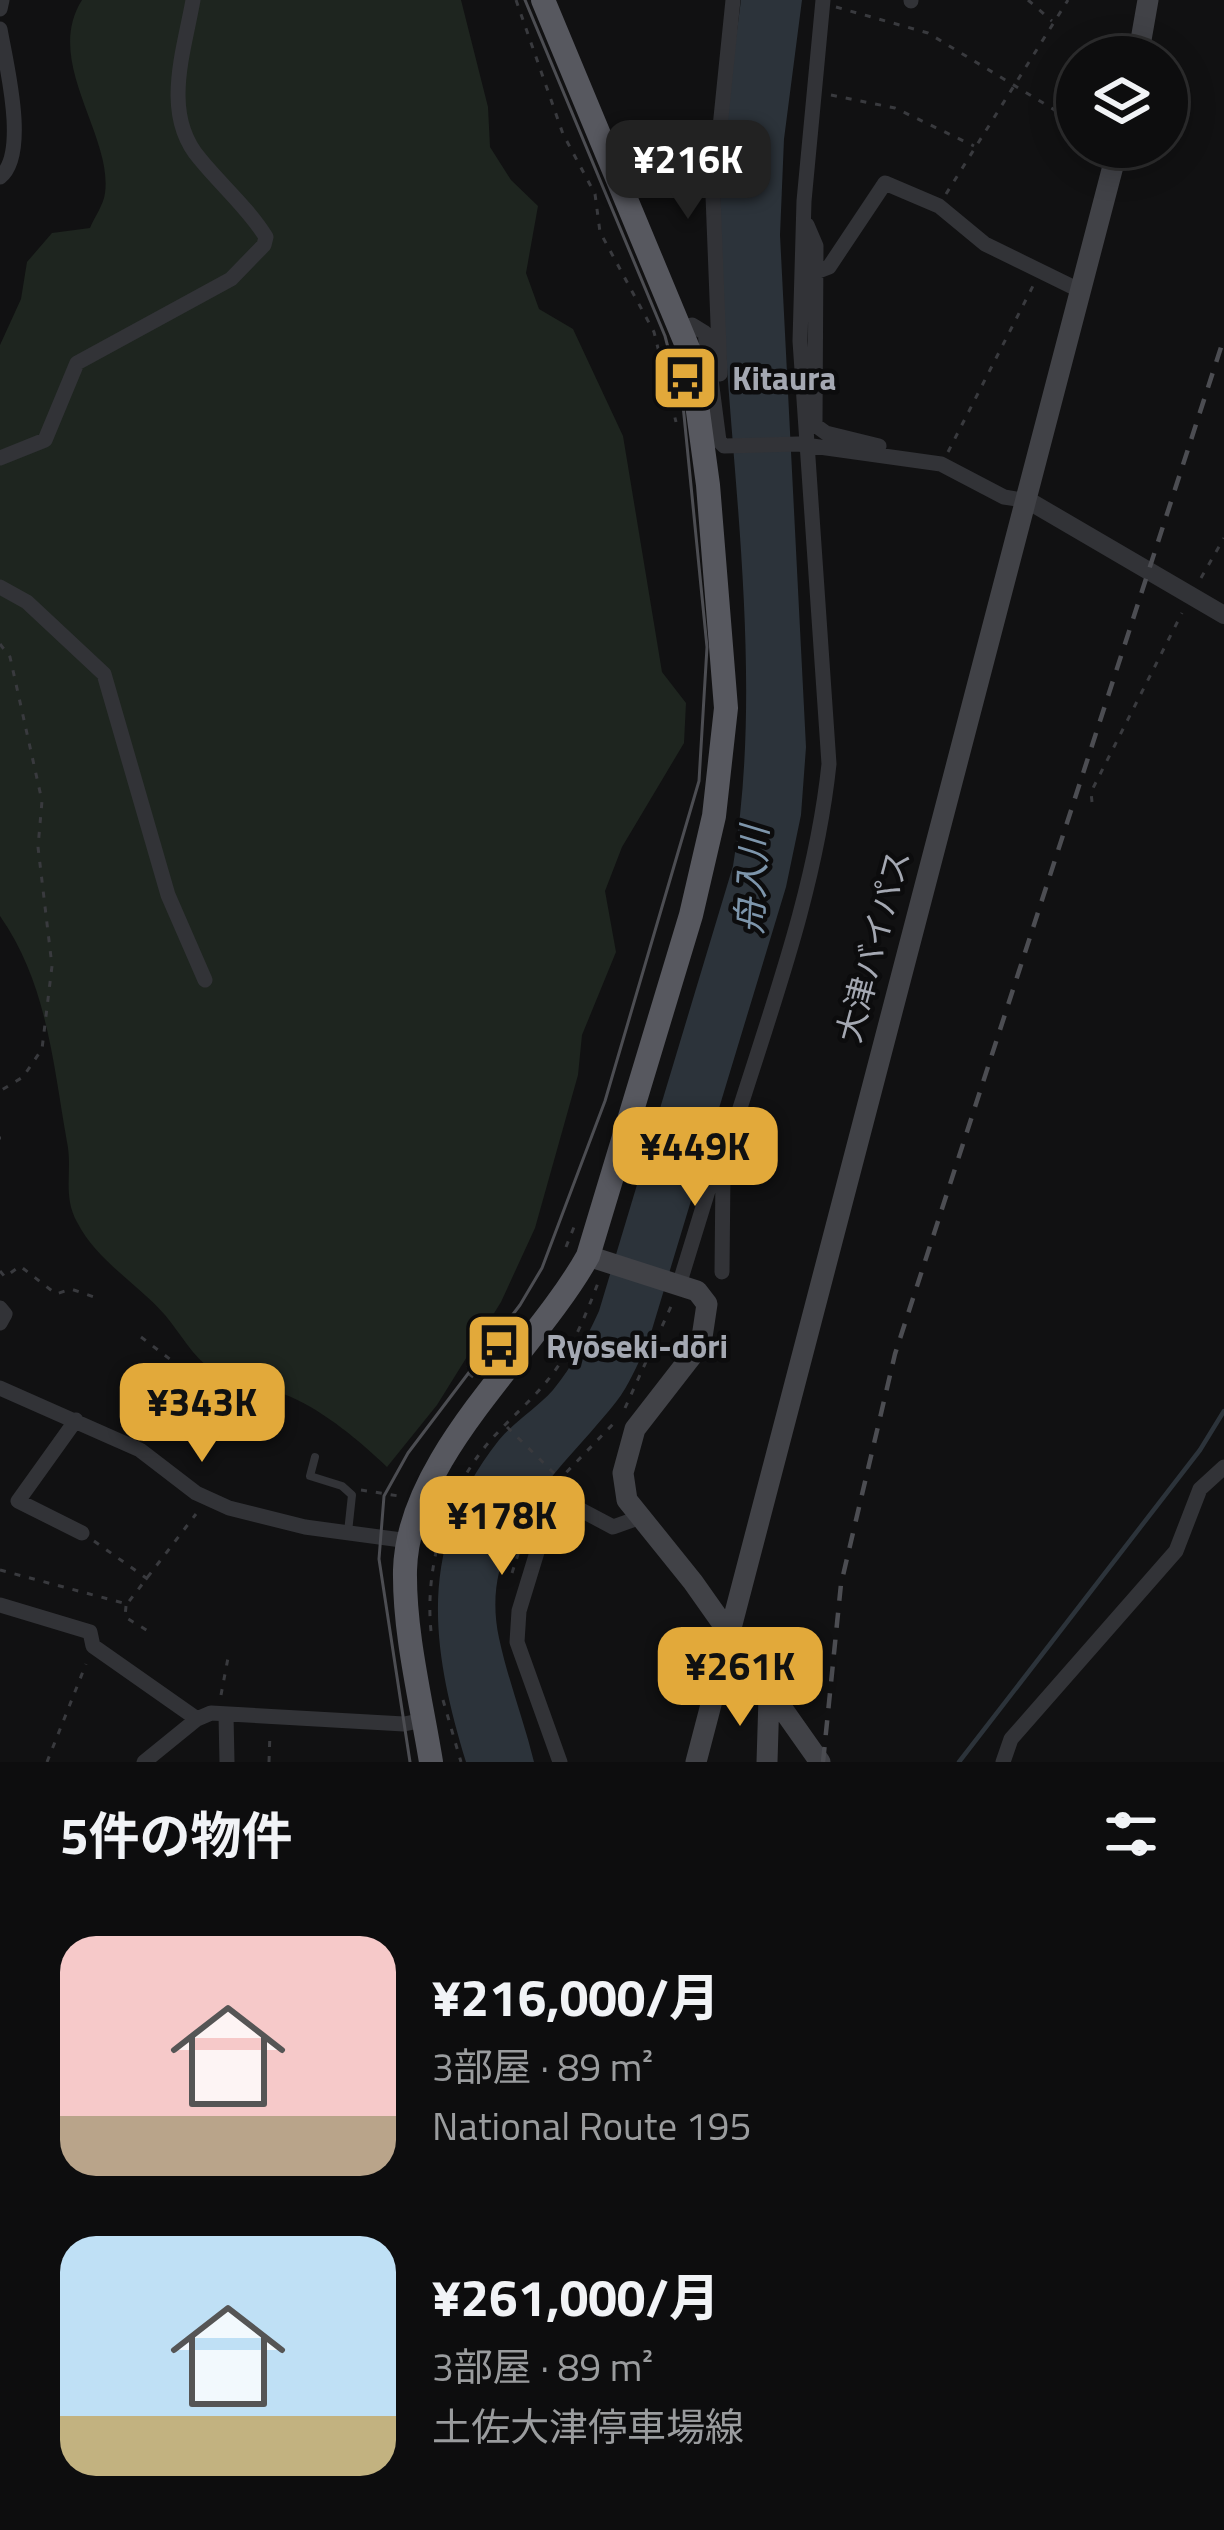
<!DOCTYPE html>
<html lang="ja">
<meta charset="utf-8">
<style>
body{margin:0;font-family:"Titillium Web","Noto Sans JP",sans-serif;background:#1b1b1c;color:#f1f3f6;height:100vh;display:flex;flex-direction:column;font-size:45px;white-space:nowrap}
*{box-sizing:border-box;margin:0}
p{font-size:39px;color:#9a9c9e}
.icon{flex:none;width:66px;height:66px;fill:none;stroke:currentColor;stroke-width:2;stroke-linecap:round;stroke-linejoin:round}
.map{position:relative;height:1762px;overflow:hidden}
.details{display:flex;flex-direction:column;background:#0d0d0e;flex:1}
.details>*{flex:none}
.tools{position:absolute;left:1056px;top:36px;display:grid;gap:24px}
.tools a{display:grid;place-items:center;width:132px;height:132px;border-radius:50%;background:#0d0d0e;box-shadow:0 6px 30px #0003,0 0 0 3px #2d2d2e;font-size:60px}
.price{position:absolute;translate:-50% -102px;padding:0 27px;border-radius:24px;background:#e2a93a;color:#111;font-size:39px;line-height:78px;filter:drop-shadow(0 3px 6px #0008)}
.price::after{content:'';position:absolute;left:50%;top:72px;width:36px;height:27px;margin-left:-18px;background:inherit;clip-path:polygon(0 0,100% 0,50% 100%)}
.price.active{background:#222;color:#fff}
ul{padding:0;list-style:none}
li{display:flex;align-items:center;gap:36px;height:300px;padding:0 60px}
li span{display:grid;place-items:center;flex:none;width:336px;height:240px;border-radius:36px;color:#555}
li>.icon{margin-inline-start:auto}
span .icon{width:144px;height:144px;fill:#fffc;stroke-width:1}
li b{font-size:51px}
h2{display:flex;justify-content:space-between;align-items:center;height:144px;padding:0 60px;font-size:51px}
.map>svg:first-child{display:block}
</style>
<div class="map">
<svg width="1224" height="1762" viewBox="0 0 1224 1762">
<rect width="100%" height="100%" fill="#111112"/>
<path fill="#1e251f" d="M82,0H461L488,107L490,147L511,180L538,206L526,273L539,309L573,329L623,436L662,672L686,703L684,743L622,847L605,891L616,952L582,1035L578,1075L535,1228L501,1302L437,1405L387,1467C360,1441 325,1412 291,1397C267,1386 233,1387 213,1371C192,1356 181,1334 165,1315C137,1283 97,1261 77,1222C62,1195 73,1170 67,1142C53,1063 47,983 0,916V345L21,299L27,262L52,233L90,228C94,218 104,204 105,193C113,135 43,61 82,0Z"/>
<path fill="#2c333a" d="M741,0H802L784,139L780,235L806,747L801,815L786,887L647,1346C637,1364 629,1386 616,1402C560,1473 477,1535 499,1638C508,1680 524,1721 534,1762H466C430,1644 417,1544 499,1440C515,1421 537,1408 553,1390C573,1366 586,1339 599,1311L733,866C767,665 725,441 720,237C718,157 731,78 741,0Z"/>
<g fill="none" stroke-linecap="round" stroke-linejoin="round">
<path stroke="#2c333a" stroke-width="4.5" d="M959,1762L1200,1450L1224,1411"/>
<path stroke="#393a3e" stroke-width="3" stroke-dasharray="6 9" stroke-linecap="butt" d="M516,0L563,134L595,194L600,232L654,332L676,422
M1028,0L1052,21
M836,7L928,33L1058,112L1077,130
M831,95L895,108L974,146
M1095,147H1096
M946,194L1068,0
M948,452L1034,284
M1201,578L1224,538
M0,644L10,657L42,801L38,847L52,966L42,1049L23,1077L0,1091
M1092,802L1091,792L1182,613
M0,1138H1
M566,1247L574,1227
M0,1271L5,1277L20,1266L56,1294L71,1289L94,1297
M141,1337L171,1360L167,1392L146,1437
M471,1362L465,1371L476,1379
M625,1408L673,1302
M507,1427L560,1479
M556,1483L616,1421
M361,1490L399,1496
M445,1503L452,1485L464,1480
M94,1541L149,1580
M0,1570L127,1604L196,1514
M512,1573L520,1548
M126,1606L125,1617L153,1634
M431,1631C425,1572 443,1504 478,1456C498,1428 526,1407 547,1381C571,1352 585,1317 598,1283
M221,1695L228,1658
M443,1700L461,1762
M47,1762L86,1664
M269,1762L270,1732"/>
<path stroke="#323337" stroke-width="8" d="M315,1457L310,1476L342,1486L352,1495L348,1532"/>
<path stroke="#323337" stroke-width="15" d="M911,1V0
M0,9L2,0
M0,29C6,64 29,154 0,177
M807,225L816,246L815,425L826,433L879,446
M816,272L829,267L885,183L939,206L985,244L1081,291
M680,328L692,325L705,333L719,441L724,446L798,444L941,464L1004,497L1029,501
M720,374L713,196L733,0
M0,458L45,440L77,363L231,279L264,245L266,237C248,208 222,186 200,159C161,114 184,52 193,0
M0,587L27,602L104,674L168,895L205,980
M722,1272L723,1171
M679,1285L711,1181L725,1156C764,1027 815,898 829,764L800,341L804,201L823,0
M0,1308L5,1314L0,1323
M0,1388L140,1450L196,1493L229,1508L305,1527L409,1541
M76,1420L18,1501L82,1533
M0,1605L90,1632L93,1646L197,1719
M226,1715L227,1762
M144,1762L197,1719L211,1713L404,1724L424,1720
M560,1762L517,1642L519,1611L552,1503L558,1498L613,1527L641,1517
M1003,1762L1011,1739L1176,1551L1200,1489L1224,1467"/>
<path stroke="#323337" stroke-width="18" d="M1029,501L1224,615"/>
<path stroke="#414247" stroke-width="21" d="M1138,57L1148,0
M588,1256L697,1291L707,1304L701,1344L635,1429L623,1473L627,1500L693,1582L820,1762
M696,1762L1118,147
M767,1762L769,1697"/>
<path stroke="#57585f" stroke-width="24" d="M431,1762C421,1700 404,1633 405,1570C408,1456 534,1353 588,1256L691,915L714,816L726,708L708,485L690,353L543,0"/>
<path stroke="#4c4d52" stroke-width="3" d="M410,1762L379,1559L384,1496L408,1453L520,1305L542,1268L605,1101L699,781L707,647L683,405L665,336L525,0"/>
<path stroke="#4c4d52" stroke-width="4.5" stroke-dasharray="15 12" stroke-linecap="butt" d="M823,1762L841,1584L895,1354L1224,338"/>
</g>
<defs>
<symbol id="bus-square" viewBox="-11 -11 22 22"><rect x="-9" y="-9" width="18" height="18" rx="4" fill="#e2a93a" stroke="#0c0c0d"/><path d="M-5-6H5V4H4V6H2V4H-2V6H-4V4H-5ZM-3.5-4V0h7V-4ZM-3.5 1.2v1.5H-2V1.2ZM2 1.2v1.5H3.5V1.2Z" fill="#111"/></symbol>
</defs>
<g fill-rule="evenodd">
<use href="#bus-square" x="647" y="340" width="76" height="76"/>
<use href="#bus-square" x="461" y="1308" width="76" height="76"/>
</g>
<g text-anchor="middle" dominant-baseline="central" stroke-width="9" stroke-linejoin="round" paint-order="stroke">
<g font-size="33" font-weight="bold" fill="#a4a8b2" stroke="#0c0c0d" text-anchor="start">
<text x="732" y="378">Kitaura</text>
<text x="546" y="1346">Ryōseki-dōri</text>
</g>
<g font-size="33" fill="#a4a8b2" stroke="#0c0c0d">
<text transform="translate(873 946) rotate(-75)">大津バイパス</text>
</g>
<g font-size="36" font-style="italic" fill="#7d95ab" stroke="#0c0c0d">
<text transform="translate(751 880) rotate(-87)">舟入川</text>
</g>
</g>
</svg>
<div class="tools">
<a><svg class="icon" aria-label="layers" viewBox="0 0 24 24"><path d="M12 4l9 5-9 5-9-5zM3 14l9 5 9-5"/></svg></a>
</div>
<b class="price active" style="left:688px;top:222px">¥216K</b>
<b class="price" style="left:695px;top:1209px">¥449K</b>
<b class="price" style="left:202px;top:1465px">¥343K</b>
<b class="price" style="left:502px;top:1578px">¥178K</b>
<b class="price" style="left:740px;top:1729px">¥261K</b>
</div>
<section class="details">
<h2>5件の物件<svg class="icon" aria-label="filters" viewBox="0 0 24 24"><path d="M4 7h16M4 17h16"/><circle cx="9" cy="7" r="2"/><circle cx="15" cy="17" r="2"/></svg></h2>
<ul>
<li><span style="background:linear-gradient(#f6c9c9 75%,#b9a48a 0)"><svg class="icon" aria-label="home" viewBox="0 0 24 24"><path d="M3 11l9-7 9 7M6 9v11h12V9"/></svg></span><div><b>¥216,000/月</b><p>3部屋 · 89 m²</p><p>National Route 195</p></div></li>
<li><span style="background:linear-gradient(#bfe0f5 75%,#c2b280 0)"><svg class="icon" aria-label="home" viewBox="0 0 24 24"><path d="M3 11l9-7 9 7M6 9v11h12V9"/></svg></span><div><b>¥261,000/月</b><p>3部屋 · 89 m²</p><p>土佐大津停車場線</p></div></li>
</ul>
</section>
